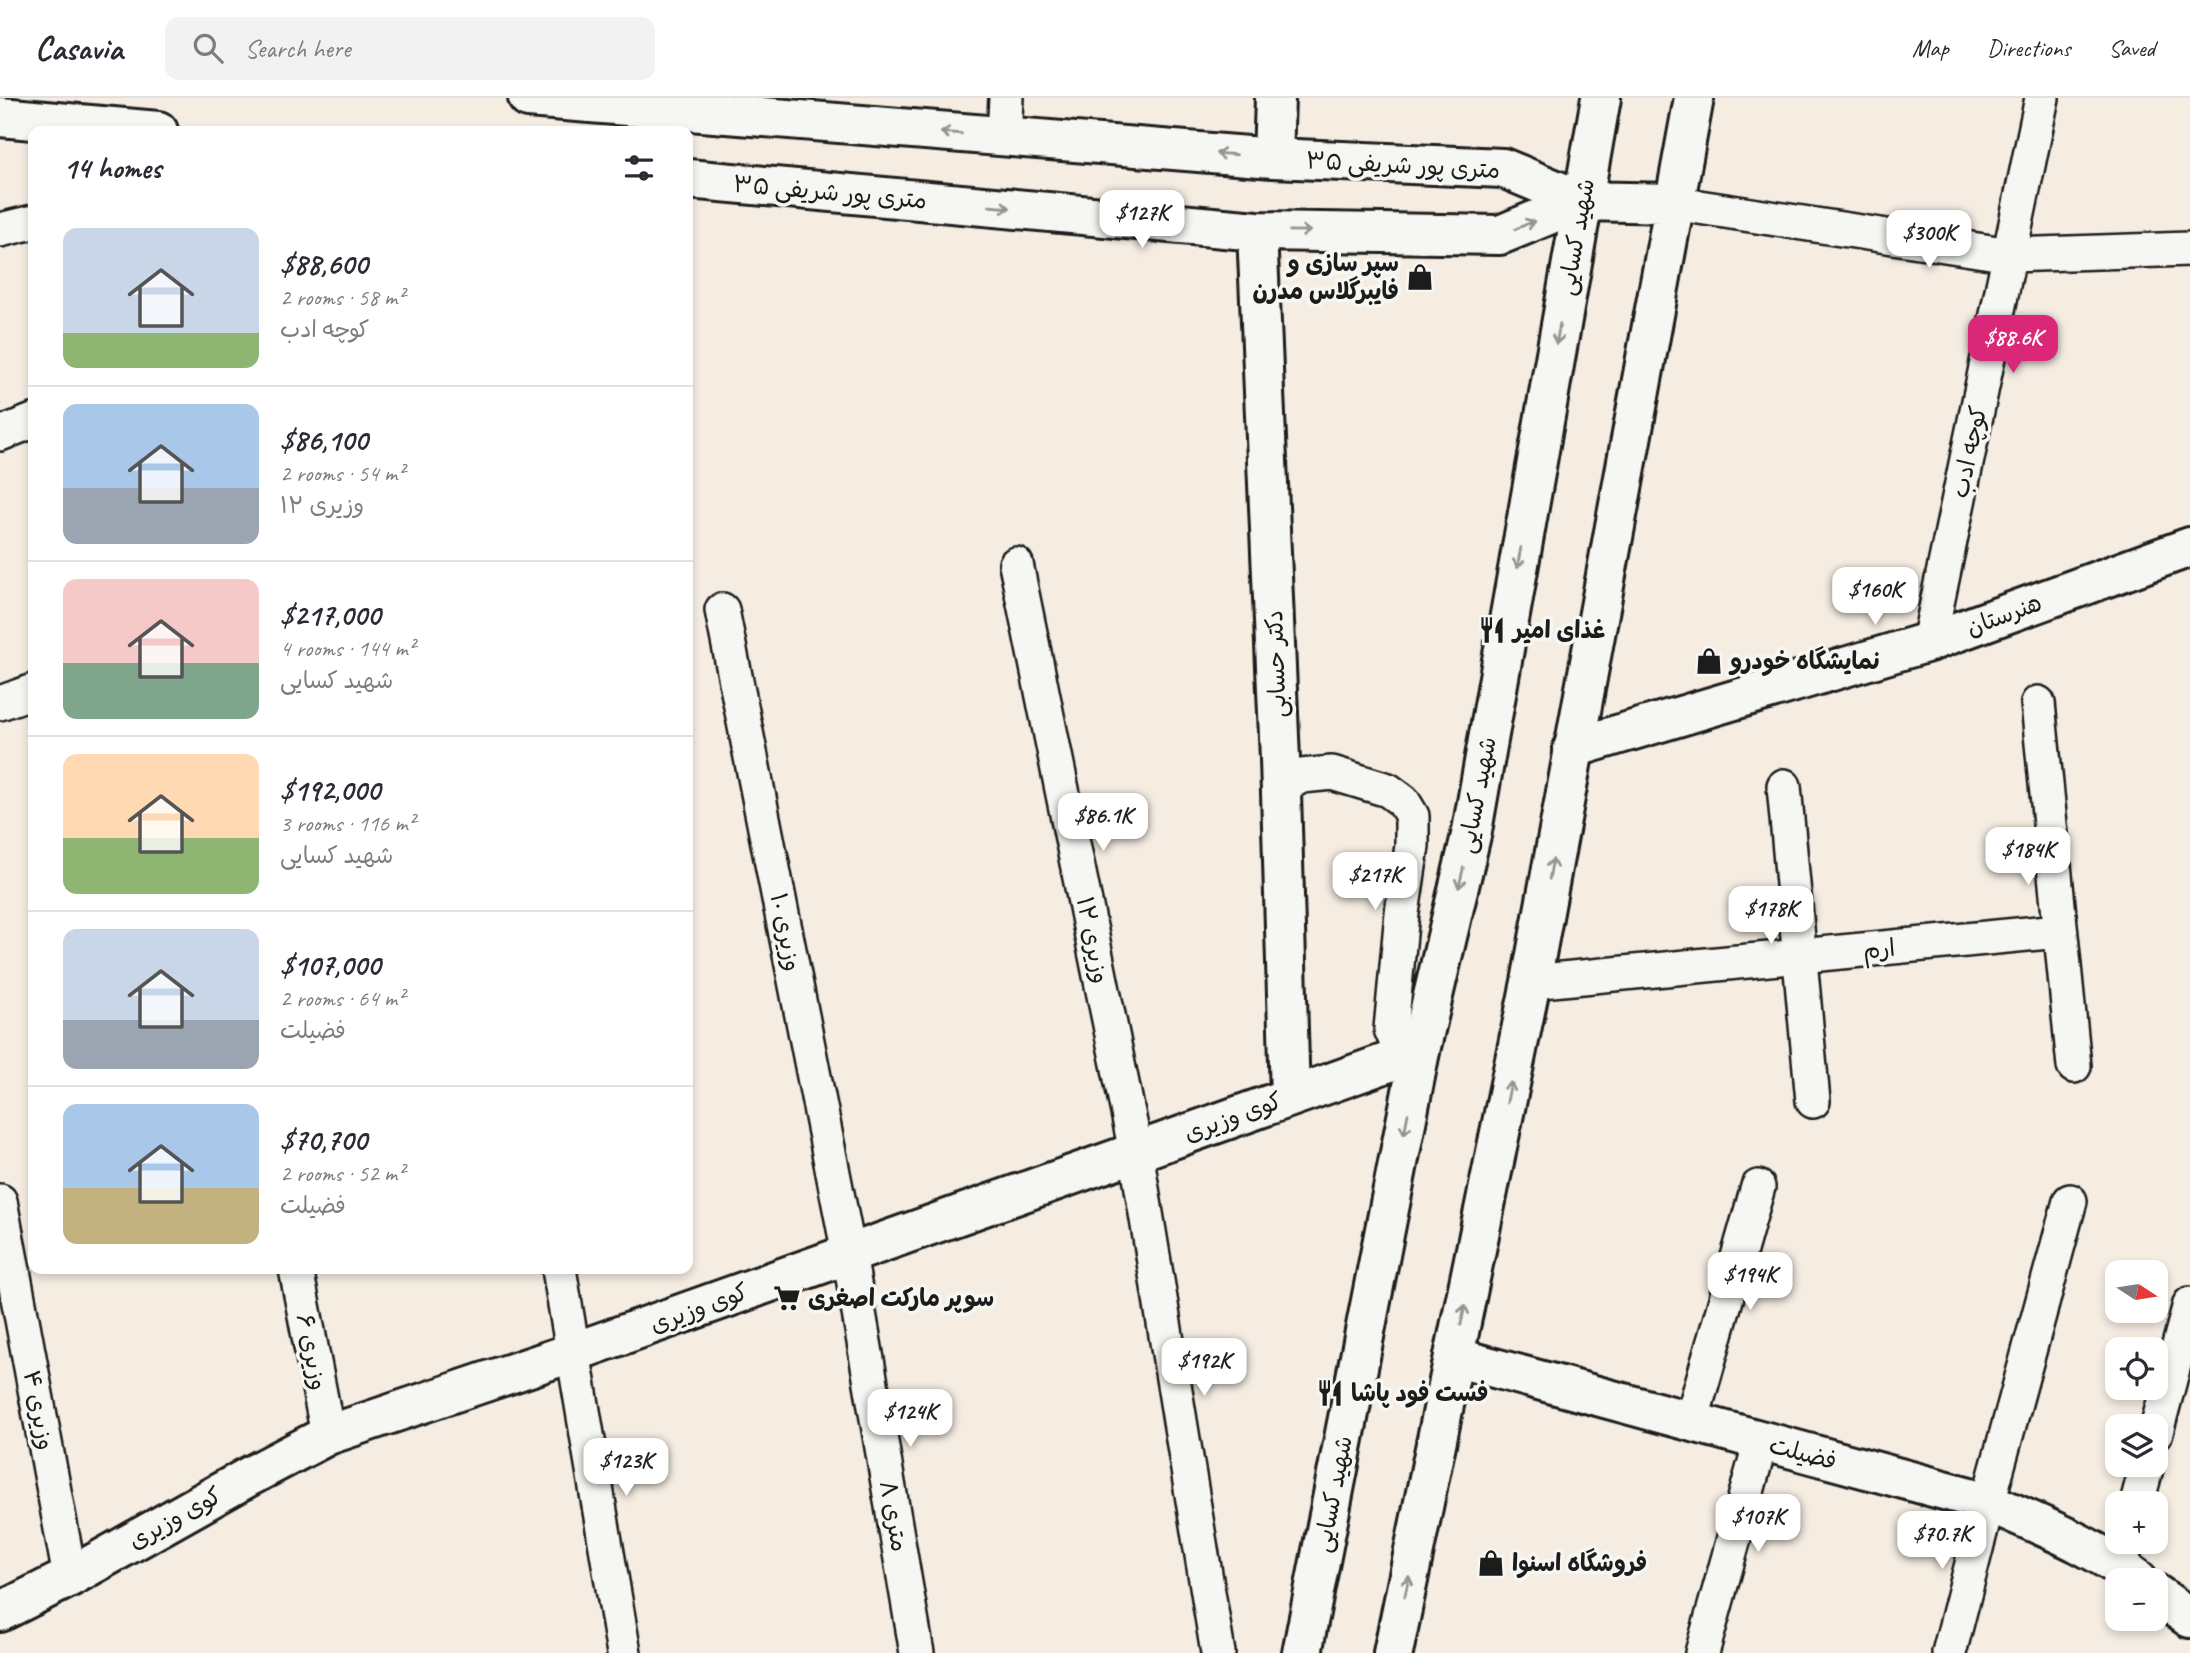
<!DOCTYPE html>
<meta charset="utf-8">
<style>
body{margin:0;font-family:Caveat,"Playpen Sans Arabic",sans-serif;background:#f2f2f3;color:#2b2b33;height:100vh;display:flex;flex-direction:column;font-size:26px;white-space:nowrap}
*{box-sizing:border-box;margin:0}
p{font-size:23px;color:#7c7c81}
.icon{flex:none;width:38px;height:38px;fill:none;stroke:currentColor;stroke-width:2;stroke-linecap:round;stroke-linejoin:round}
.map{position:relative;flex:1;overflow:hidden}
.panel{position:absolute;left:28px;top:28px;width:665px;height:1148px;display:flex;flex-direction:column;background:#fff;border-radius:14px;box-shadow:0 4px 10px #0003}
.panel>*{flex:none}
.needle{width:46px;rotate:102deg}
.tools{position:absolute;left:2105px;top:1162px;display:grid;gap:14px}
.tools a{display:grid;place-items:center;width:63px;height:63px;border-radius:14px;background:#fff;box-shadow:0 4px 10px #0003;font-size:35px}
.price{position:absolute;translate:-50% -60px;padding:0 16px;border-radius:14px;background:#fff;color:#222;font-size:23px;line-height:46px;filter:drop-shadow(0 2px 4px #0008)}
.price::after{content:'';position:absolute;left:50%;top:42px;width:21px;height:16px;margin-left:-10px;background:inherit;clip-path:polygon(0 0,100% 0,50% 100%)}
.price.active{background:#db2777;color:#fff}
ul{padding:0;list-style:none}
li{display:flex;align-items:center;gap:21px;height:175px;padding:0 35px}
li+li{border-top:2px solid #e1e1e2}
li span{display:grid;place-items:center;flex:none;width:196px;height:140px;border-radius:14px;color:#555}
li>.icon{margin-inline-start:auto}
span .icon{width:84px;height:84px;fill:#fffc;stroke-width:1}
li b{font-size:30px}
h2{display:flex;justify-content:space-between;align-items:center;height:84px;padding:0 35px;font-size:30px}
header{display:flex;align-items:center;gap:42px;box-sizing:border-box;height:98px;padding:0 35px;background:#fff;border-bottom:2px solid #e1e1e2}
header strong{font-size:33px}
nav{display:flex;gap:38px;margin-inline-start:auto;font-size:24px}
.search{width:490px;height:63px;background:#f2f2f3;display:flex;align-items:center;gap:18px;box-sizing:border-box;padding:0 24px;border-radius:14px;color:#7c7c81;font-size:26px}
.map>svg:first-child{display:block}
</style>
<header>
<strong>Casavia</strong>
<div class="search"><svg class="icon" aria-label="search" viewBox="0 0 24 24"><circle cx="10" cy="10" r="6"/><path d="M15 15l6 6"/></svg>Search here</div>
<nav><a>Map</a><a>Directions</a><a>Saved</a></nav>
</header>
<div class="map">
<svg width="2190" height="1555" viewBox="0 0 2190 1555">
<rect width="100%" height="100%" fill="#f5ede2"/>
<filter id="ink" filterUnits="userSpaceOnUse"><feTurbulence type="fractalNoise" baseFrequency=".0143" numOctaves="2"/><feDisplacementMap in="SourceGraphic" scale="14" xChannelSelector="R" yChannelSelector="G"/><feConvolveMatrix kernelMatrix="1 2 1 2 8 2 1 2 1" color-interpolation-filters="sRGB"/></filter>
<g filter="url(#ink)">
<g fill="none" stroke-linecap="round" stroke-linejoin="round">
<defs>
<path id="street" d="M1004,39L1006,0
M1673,105L2010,157L2190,151
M0,132L33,124
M0,336L33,323
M1016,466L1136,1054L1218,1555
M722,512L849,1156L917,1555
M1929,544L2042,0
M0,605L33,593
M2038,605L2074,968
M1784,688L1813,1003
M1281,689L1302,678L1332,675L1388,692L1403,703L1412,718V748L1402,815L1391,931L1403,959L1416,973
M1531,884L2059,833
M0,1103L70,1479
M296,1171L328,1337
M559,1171L624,1555
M1691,1324L1758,1089
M2156,1334L2190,1206
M2137,1405L2147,1367
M2120,1469L2127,1444
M1702,1555L1761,1343
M1949,1555L1988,1404L2070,1103"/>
<path id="secondary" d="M528,0L1273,60L1503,70L1582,103
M0,19L158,33
M1273,60L1275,0
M688,81L1257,133L1500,137L1582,103
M1257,133L1280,661L1290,999
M1573,650L1929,544L2190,449
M1454,1259L1988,1404C2039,1427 2093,1447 2138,1482
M2156,1496L2190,1520
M0,1514L70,1479L248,1379L328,1337L574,1254L1420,953"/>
<path id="primary" d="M1582,103L1673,105
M1302,1555L1420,953L1472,733L1601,0
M1393,1555L1531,884L1694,0"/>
</defs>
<use href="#street" stroke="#1c1c1c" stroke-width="38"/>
<use href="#secondary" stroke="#1c1c1c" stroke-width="44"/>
<use href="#primary" stroke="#1c1c1c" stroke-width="44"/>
<use href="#street" stroke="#f6f6f2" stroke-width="33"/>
<use href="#secondary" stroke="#f6f6f2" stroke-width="38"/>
<use href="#primary" stroke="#f6f6f2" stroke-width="38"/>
</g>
<defs><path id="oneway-shaft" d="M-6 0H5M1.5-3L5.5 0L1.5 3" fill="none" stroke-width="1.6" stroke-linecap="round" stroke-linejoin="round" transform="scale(1.75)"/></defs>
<g stroke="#949492">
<use href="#oneway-shaft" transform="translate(951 35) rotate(-176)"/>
<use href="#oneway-shaft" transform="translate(1226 56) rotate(-176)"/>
<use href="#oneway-shaft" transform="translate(1000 109) rotate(5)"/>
<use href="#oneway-shaft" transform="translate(1525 127) rotate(-23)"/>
<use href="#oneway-shaft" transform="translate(1300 133) rotate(1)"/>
<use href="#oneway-shaft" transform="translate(1558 236) rotate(100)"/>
<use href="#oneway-shaft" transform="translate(1519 460) rotate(100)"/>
<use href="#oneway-shaft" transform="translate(1551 771) rotate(-80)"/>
<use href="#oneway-shaft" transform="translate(1461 780) rotate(103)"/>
<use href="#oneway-shaft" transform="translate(1509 994) rotate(-78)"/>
<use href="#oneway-shaft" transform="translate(1406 1026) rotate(101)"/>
<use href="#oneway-shaft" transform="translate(1463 1217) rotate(-78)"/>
<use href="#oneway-shaft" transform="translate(1407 1488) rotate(-78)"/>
</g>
</g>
<defs>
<symbol id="shop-bare" viewBox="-9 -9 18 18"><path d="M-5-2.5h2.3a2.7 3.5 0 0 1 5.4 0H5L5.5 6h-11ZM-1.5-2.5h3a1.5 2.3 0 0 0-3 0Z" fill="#1c1c1c" stroke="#f6f6f2" stroke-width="2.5" paint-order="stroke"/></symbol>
<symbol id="restaurant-bare" viewBox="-9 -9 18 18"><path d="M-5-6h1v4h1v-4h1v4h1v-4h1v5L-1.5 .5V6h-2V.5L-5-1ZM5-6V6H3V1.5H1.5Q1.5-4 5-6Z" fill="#1c1c1c" stroke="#f6f6f2" stroke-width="2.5" paint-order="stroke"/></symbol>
<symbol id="supermarket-bare" viewBox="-9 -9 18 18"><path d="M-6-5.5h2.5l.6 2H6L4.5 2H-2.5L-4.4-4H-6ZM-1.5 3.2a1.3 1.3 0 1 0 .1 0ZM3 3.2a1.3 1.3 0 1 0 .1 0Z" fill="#1c1c1c" stroke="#f6f6f2" stroke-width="2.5" paint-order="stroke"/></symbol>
</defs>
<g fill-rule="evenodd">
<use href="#shop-bare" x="1401" y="160" width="38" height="38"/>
<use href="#restaurant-bare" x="1473" y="513" width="38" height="38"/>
<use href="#shop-bare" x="1690" y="544" width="38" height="38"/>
<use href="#supermarket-bare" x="768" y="1181" width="38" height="38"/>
<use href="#restaurant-bare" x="1311" y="1276" width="38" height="38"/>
<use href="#shop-bare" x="1472" y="1446" width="38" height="38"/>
</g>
<g text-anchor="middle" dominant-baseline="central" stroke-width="7" stroke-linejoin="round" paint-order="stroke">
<g font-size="24" fill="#1c1c1c" stroke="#f6f6f2">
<text transform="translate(1403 67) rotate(3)">۳۵ متری پور شریفی</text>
<text transform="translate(830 94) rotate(5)">۳۵ متری پور شریفی</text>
<text transform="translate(1576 139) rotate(-80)">شهید کسایی</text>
<text transform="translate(1969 354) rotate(-78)">کوچه ادب</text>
<text transform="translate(2004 517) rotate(-20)">هنرستان</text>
<text transform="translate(1276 566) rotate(-92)">دکتر حسابی</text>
<text transform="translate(1477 697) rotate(-79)">شهید کسایی</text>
<text transform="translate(786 834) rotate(79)">وزیری ۱۰</text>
<text transform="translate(1093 842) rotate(79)">وزيری ۱۲</text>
<text transform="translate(1879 851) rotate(-6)">ارم</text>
<text transform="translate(1233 1019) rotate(-20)">کوی وزیری</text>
<text transform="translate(699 1210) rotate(-20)">کوی وزیری</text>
<text transform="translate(312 1254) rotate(79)">وزیری ۶</text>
<text transform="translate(39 1312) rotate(79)">وزیری ۴</text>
<text transform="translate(1803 1355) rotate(15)">فضیلت</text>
<text transform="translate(1333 1396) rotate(-79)">شهید کسایی</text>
<text transform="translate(894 1418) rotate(80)">متری ۸</text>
<text transform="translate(175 1420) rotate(-29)">کوی وزیری</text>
</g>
<g font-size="24" font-weight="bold" fill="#1c1c1c" stroke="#f6f6f2" text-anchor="start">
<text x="1399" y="165" text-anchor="end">سپر سازی و<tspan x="1399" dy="28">فایبرگلاس مدرن</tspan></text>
<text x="1513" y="532">غذای امیر</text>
<text x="1730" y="563">نمایشگاه خودرو</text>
<text x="808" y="1200">سوپر مارکت اصغری</text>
<text x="1351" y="1295">فست فود پاشا</text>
<text x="1512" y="1465">فروشگاه اسنوا</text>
</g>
</g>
</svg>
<div class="tools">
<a><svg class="needle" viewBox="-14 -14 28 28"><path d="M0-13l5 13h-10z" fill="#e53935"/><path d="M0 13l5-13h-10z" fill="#7c7c81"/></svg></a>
<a><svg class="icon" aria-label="locate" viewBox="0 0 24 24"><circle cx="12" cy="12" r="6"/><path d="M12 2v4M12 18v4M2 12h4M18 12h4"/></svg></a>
<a><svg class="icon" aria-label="layers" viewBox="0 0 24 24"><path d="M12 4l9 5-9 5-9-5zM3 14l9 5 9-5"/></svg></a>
<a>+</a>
<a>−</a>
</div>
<b class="price" style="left:1142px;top:152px">$127K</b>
<b class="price" style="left:1929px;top:172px">$300K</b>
<b class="price active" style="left:2013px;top:277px">$88.6K</b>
<b class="price" style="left:1875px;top:529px">$160K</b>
<b class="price" style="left:1103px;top:755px">$86.1K</b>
<b class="price" style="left:2028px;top:789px">$184K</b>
<b class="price" style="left:1375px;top:814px">$217K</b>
<b class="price" style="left:1771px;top:848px">$178K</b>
<b class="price" style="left:1750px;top:1214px">$194K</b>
<b class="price" style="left:1204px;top:1300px">$192K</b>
<b class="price" style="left:910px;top:1351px">$124K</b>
<b class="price" style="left:626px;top:1400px">$123K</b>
<b class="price" style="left:1758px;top:1456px">$107K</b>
<b class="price" style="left:1942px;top:1473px">$70.7K</b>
<section class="panel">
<h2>14 homes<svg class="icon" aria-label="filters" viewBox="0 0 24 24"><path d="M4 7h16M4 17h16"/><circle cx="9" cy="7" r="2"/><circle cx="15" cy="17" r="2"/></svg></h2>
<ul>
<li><span style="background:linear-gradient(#c9d6e8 75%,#8fb573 0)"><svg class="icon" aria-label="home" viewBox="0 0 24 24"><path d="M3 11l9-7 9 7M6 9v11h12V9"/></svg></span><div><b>$88,600</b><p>2 rooms · 58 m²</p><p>کوچه ادب</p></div></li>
<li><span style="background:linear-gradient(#a9c7e8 60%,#9aa5b1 0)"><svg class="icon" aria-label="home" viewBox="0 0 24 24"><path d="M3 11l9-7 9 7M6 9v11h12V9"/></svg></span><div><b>$86,100</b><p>2 rooms · 54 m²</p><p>وزيری ۱۲</p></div></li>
<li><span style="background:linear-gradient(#f6c9c9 60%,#7fa58c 0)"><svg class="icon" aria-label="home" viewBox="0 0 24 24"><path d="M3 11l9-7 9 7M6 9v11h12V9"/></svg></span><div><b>$217,000</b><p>4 rooms · 144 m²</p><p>شهید کسایی</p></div></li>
<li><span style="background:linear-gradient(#ffd9b3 60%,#8fb573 0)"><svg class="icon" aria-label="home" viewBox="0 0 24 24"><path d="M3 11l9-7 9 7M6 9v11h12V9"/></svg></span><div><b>$192,000</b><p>3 rooms · 116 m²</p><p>شهید کسایی</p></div></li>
<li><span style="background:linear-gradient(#c9d6e8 65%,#9aa5b1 0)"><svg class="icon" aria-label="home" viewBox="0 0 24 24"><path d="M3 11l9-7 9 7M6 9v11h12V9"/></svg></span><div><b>$107,000</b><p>2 rooms · 64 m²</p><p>فضیلت</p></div></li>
<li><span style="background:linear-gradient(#a9c7e8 60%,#c2b280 0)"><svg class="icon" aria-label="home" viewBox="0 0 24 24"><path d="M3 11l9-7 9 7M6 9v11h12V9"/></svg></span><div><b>$70,700</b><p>2 rooms · 52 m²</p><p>فضیلت</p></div></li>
</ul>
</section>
</div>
